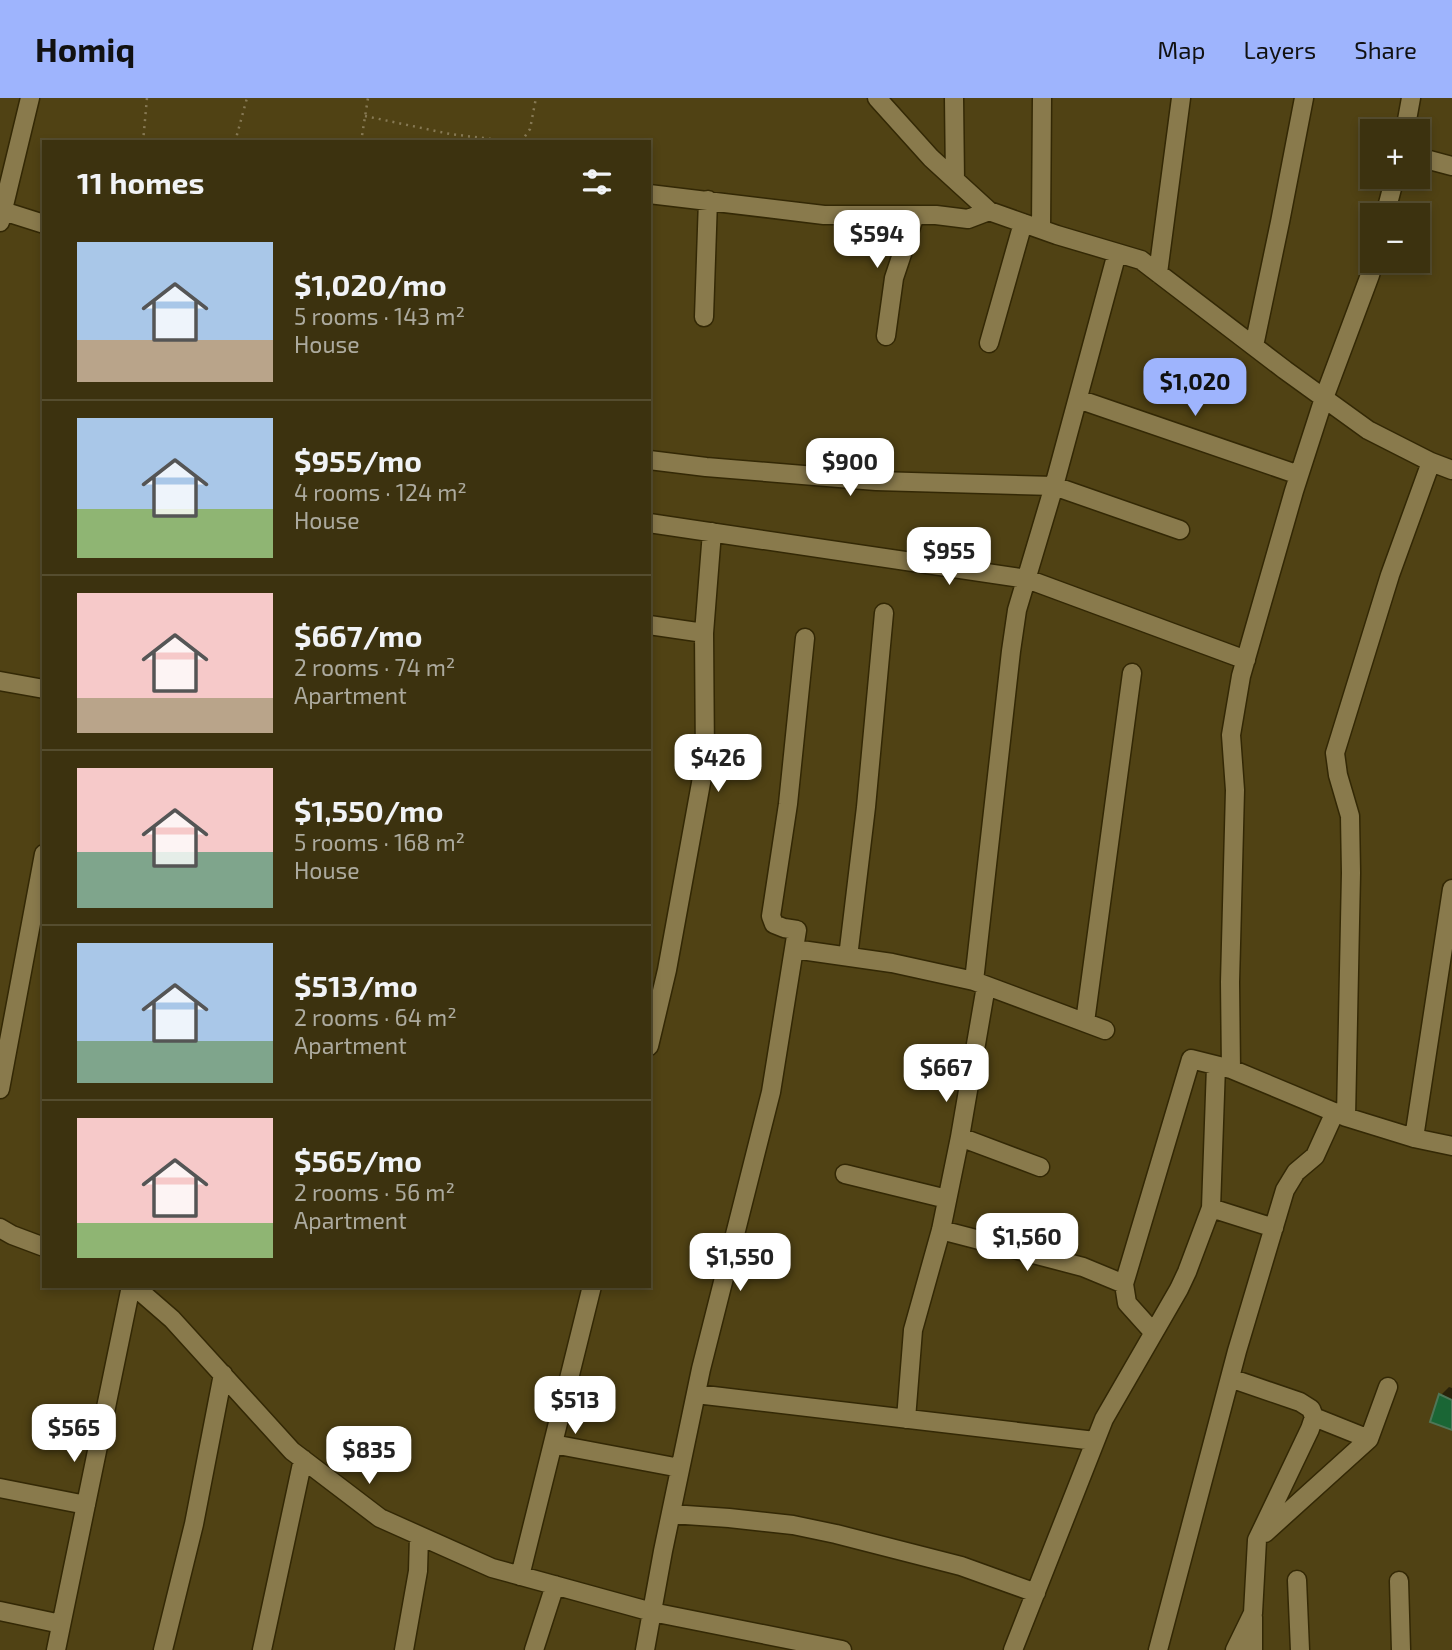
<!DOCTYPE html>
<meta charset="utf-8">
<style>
body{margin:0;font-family:"Exo 2",sans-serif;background:#433a18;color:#f1f3f6;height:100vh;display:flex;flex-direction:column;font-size:26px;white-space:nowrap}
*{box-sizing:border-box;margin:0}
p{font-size:23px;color:#acaa9e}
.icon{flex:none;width:38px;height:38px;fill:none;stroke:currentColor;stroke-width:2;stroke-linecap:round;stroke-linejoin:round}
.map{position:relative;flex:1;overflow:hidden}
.side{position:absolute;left:42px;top:42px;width:609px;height:1148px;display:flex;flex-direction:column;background:#3c320f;border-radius:0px;box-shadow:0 4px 10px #0003,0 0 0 2px #554d2f}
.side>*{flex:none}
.controls{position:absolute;left:1360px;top:21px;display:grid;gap:14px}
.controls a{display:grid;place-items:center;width:70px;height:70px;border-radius:0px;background:#3c320f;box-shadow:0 4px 10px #0003,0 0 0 2px #554d2f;font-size:35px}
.price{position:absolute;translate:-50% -60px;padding:0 16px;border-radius:14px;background:#fff;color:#222;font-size:23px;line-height:46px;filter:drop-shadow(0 2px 4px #0008)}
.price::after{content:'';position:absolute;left:50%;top:42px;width:21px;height:16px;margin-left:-10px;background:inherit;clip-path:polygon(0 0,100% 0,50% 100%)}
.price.active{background:#9eb4fd;color:#111}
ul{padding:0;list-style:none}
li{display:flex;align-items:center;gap:21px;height:175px;padding:0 35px}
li+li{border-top:2px solid #554d2f}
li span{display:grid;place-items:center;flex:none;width:196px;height:140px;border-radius:0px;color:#555}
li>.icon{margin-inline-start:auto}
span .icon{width:84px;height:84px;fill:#fffc;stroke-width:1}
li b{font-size:30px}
h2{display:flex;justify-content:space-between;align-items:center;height:84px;padding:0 35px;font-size:30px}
header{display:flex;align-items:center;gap:42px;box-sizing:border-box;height:98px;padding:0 35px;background:#9eb4fd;color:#111}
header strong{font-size:33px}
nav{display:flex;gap:38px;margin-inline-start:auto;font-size:24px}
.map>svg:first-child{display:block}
</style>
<header>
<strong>Homiq</strong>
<nav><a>Map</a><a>Layers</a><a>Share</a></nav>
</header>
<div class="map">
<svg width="1452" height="1552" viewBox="0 0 1452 1552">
<rect width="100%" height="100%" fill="#504214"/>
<path fill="#0007" d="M1449,1289L1452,1290V1330L1441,1297Z"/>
<path fill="#1a6635" stroke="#4e7657" stroke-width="2" d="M1439,1296L1452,1302V1332L1430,1324Z"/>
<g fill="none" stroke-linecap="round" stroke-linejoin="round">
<defs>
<path id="minor" d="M877,0L931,60L989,113L1057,137L1141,162L1285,272L1368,332L1431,364L1452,372
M954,0L955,82
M1405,33L1411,0
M1418,59L1452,68
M649,96L824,117H936L968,121L989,113
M3,113L44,126
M1385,117L1395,79
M0,124L30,0
M1041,131L1042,0
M1158,175L1181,0
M704,219L708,102
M886,238L894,180L915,117
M989,245L1023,125
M1254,248L1280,124L1304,0
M1078,301L1299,377
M649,362L706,369L876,383L1054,388L1180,432
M649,425L1027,481L1246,562
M649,527L704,535
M0,583L44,591
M794,851L892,865L974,883L1105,932
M848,859L866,709L884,515
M974,883L1011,553L1017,512L1054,388L1117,155
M1085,924L1132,575
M649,948L667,872L705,663L704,535L712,434
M1231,971L1230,884L1235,692L1231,637L1241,578L1294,393L1324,300L1370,177L1374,163
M0,991L44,756
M1346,1019L1351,775L1350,718L1338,677L1335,655L1390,477L1431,364
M960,1039L1040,1069
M1414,1040L1452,791
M845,1076L947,1101
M1211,1110L1274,1130
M0,1130L12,1137L44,1149
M941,1132L1083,1169L1124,1186
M134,1188L172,1221L292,1353L380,1420L492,1470L652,1514L842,1552
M1153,1234L1127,1205L1124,1186L1191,961L1231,971L1346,1019L1414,1040L1452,1048
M1230,1280L1300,1304L1311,1311L1314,1319L1310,1331L1257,1442L1253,1515L1235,1552
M696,1296L1095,1343
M1314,1319L1369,1341
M906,1321L913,1232L941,1132L960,1039L986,888
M553,1346L680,1370
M0,1390L86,1407
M671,1416L729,1420L793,1427L836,1436L961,1468L1036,1495
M1265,1435L1369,1341L1388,1289
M520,1478L592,1188
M1297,1482L1300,1552
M1399,1483L1401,1552
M0,1513L61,1526
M1253,1519V1552
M56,1552L131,1188
M163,1552L194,1426L223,1276
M262,1552L303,1361
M404,1552L418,1473L419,1438
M534,1552L555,1487
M645,1552L663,1453L701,1271L771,994L797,832L784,830L774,826L771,818L788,706L805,540
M1013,1552L1104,1321L1179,1191L1187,1174L1211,1110L1216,968
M1158,1552L1237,1253L1285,1092L1296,1074L1315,1058L1335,1014"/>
</defs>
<use href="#minor" stroke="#332805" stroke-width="21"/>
<path stroke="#867954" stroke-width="2.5" stroke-dasharray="2 5" stroke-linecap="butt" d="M365,18L450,36L500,42L503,44
M143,44L147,0
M235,44L247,0
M361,44L368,0
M521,44L530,31L536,0"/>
<use href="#minor" stroke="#897a4c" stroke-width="18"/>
</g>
</svg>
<div class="controls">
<a>+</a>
<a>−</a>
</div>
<b class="price" style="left:877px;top:172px">$594</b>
<b class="price active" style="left:1195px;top:320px">$1,020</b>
<b class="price" style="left:850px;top:400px">$900</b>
<b class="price" style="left:949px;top:489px">$955</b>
<b class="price" style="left:718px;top:696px">$426</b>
<b class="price" style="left:946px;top:1006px">$667</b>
<b class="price" style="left:1027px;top:1175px">$1,560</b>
<b class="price" style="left:740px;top:1195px">$1,550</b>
<b class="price" style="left:575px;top:1338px">$513</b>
<b class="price" style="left:74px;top:1366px">$565</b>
<b class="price" style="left:369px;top:1388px">$835</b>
<section class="side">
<h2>11 homes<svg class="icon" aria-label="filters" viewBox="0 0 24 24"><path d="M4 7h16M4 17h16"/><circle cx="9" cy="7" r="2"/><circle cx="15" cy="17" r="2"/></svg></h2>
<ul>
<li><span style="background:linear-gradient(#a9c7e8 70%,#b9a48a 0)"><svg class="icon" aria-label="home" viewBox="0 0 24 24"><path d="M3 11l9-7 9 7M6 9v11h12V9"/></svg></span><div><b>$1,020/mo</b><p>5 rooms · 143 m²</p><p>House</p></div></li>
<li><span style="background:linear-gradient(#a9c7e8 65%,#8fb573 0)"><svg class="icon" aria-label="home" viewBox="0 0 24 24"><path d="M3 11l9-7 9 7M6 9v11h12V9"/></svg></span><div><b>$955/mo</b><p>4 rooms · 124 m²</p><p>House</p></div></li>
<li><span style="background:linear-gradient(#f6c9c9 75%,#b9a48a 0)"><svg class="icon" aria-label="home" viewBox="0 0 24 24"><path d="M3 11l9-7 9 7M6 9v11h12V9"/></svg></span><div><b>$667/mo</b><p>2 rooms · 74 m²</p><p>Apartment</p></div></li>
<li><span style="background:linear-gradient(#f6c9c9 60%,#7fa58c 0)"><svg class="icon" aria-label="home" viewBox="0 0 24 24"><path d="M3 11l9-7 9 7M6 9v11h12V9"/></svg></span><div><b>$1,550/mo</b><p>5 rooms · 168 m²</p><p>House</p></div></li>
<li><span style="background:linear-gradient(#a9c7e8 70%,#7fa58c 0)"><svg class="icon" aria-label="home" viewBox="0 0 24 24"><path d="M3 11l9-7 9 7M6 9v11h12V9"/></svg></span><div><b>$513/mo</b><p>2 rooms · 64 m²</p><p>Apartment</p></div></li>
<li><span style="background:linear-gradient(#f6c9c9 75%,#8fb573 0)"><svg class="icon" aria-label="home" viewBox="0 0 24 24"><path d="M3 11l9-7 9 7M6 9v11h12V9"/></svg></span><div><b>$565/mo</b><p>2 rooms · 56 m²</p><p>Apartment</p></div></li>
</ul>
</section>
</div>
